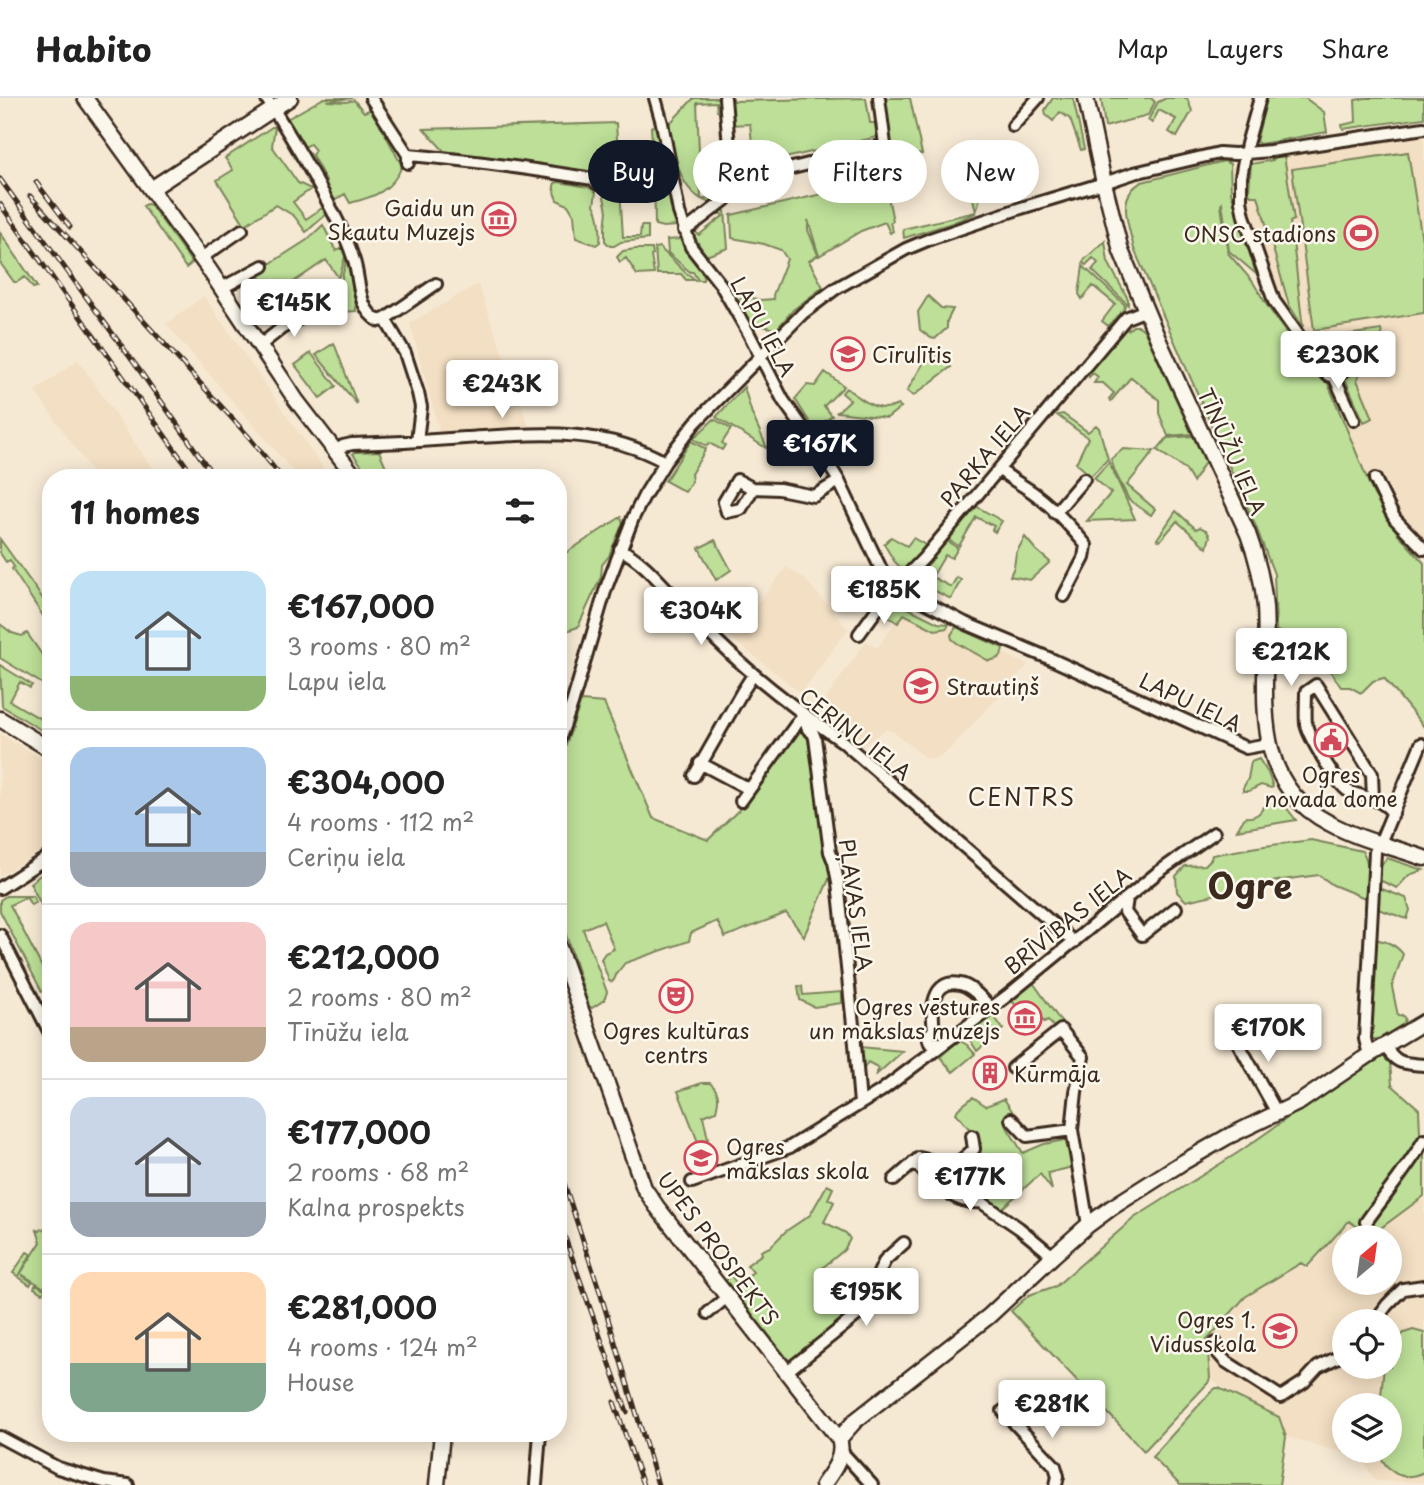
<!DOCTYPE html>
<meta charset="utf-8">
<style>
body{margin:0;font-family:"Playpen Sans",sans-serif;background:#f6f6f6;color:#222;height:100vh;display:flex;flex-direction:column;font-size:26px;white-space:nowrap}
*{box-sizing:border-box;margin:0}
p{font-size:23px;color:#767676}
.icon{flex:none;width:38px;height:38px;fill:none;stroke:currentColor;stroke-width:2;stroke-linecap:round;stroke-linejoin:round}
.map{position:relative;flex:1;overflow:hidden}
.details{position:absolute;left:42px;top:371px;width:525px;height:973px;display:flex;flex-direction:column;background:#fff;border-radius:28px;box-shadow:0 4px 18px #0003}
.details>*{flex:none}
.guide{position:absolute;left:588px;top:42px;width:665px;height:63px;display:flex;gap:14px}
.needle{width:46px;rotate:29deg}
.buttons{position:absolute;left:1332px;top:1127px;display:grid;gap:14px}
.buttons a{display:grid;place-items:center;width:70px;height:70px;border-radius:50%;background:#fff;box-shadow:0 4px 18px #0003;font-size:35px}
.price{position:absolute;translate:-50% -60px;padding:0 16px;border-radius:7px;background:#fff;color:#222;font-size:23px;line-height:46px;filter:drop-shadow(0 2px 4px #0008)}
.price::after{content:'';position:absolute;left:50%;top:42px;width:21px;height:16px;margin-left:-10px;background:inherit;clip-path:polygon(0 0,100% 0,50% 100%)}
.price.on{background:#111827;color:#fff}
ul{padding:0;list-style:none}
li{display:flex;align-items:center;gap:21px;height:175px;padding:0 28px}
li+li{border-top:2px solid #e0e0e0}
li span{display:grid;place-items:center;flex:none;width:196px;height:140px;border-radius:21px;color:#555}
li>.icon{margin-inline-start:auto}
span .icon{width:84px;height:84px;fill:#fffc;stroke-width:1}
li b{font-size:30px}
h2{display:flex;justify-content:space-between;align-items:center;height:84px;padding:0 28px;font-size:30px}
.chip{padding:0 24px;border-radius:32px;background:#fff;box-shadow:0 4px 18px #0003;font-size:24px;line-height:63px}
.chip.on{background:#111827;color:#fff}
header{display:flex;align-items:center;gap:42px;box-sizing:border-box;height:98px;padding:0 35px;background:#fff;border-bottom:2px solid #e0e0e0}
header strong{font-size:33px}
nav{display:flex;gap:38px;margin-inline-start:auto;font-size:24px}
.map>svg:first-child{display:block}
</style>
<header>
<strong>Habito</strong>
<nav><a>Map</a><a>Layers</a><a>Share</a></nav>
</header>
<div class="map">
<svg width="1424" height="1387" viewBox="0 0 1424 1387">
<rect width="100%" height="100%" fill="#f6e9d4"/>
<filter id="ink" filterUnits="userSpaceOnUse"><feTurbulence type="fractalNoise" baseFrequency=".0143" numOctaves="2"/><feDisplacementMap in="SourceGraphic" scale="14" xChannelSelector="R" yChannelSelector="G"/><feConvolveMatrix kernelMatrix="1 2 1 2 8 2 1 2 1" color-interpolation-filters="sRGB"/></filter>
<g filter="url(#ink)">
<path fill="#f3dfc3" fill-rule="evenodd" d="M1424,34V454L1402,437L1375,395L1347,331L1348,328L1327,281L1304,257L1267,206L1237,113L1231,67Z
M478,186L530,332L440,336L410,225Z
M204,198L330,380H299L166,226Z
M78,262L159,380H96L35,293Z
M787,469L804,480L848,531L801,595L730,539Z
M894,510L941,529L947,528L1028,567L946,655L935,661L926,660L892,633L885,632L859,651L819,615L818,612L866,543L877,550L878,549L897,522Z
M0,636L51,666V746L0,778Z
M1418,1075L1424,1077V1384L1376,1383L1360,1359L1286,1339L1279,1319L1220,1288L1210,1279L1208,1243L1245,1200L1300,1167L1307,1172L1350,1125L1370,1139H1344V1185H1390V1139H1371ZM1344,1223H1390V1269H1344ZM1344,1307H1390V1353H1344Z"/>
<path fill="#bddf98" stroke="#7c845b" stroke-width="2" d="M324,0H352L327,3L346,4L354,2L364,14L372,11L402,68C392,93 374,99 350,105L345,96L332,104L325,81L312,57L315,52L310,46L303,50L285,22Z
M694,0H718L722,2L724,14L717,13L716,4L697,5L701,101H719V89L727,88V94L715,106C678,99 675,57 669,26Z
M729,0H733L734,3L866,0L870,25H875L877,39L763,65L764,74L754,63L750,26L730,27Z
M885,0H910L922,56L892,59L882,5Z
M1053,0H1073L1084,51L1081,52L1070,21L1060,14L1053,23L1046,17L1045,12Z
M1101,0H1151L1155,4L1148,17L1105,29Z
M1166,0H1187L1192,13L1177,39L1169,34L1176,21L1159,12L1152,25L1148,22L1158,4Z
M1267,0H1305L1324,14L1327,34L1260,46L1256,44Z
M1365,0H1424V20L1343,31L1342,27L1356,24L1355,2Z
M616,25L623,139H640L641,128H648V141L621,144L614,148H610L605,143V130L607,113L599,76L444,53L424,31Z
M652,28L655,29L660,44L677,128L663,129L655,127L654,69L651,29Z
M272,29H275L272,48L298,85L311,91L293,104L306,121L322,110L327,116L306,134L294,118L276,107L245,127L217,82L233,72L225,60Z
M1408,54L1424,155V215L1314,232L1292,71Z
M1284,57L1294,122L1290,124C1296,159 1298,194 1303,229L1289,207L1258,98H1251L1249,94L1251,66L1273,62L1276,58Z
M1224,63L1230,66L1231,94L1256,176L1229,153L1222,105L1221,107L1228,155L1253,184L1266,206L1302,258L1327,283L1373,395L1398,436L1424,465V629L1384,580L1373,583L1361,595L1350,589H1341L1326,567L1315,564L1295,575L1279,553L1278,532L1277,554L1274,476L1256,429L1134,151C1129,127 1115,98 1142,84Z
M887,81L888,85L886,89L893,123L890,125L893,133L890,135L885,124L861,133L819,158L808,122V132L818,157L809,163L823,189L793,212L776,232C769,228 760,229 753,225C745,220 742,209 736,202L746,198L760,202L774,201L773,197L787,161L781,152L764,146L732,140L731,117Z
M559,84L588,89L596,94L594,107C600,115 601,134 600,144L596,147L576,140L574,117L568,107L557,102C555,97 552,91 555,85Z
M981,85V96L976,115L952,125L904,140L903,131L976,114L970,87Z
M147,106L151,107L155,113L192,165L186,170L143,108Z
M722,112L725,113L728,150L706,158L695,140L692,131L699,137L723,118L719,113Z
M323,127L336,153L343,149L346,155L340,177L338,179L326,162L273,198L257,174L307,142Z
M0,134L37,189L33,190L25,179L17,184H14L1,166Z
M680,141L687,154L704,175L703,182H698L693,174H690L668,155L667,142Z
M1105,143L1108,164L1128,201V207L1092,172L1098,165L1093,160L1086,167L1083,165L1084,162Z
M659,149L686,175L691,178L695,182H686L681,176H657L655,150Z
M635,151H652L653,157L651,158L654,176L637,177L626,160L620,164L617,159L623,153Z
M347,160L352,170L356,213L327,215L326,208L340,187Z
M1083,168L1125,207L1124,211L1108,228L1102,223L1115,206L1093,188L1082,201L1079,196Z
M928,198L941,210L953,211L947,223V230L935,241L931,240L920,232L918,214Z
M1133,228H1139L1144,232L1192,336L1168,338L1159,315V302L1131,279L1111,303L1109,301L1114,295L1103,285H1094L1098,279L1093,275L1089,279L1088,275L1125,230L1128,232Z
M1381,232L1383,241L1352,256L1312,246L1307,238L1327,234L1332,239Z
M334,245L357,306L316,257Z
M931,252L951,269L913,298L907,293Z
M311,255L336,288L320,300L295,267Z
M1366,257L1368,262L1365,263L1357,282L1373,320L1364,324L1344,279L1350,264Z
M825,274L844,288L824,308L832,318L814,331L795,301L807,287L815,288Z
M744,289L752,316L765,345L766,350L716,319Z
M846,290C862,301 878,317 898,307L901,309L887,320L837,314L850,302L842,295Z
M1063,316L1088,334L1096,327L1099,330L1108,361L1091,378L1076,365L1088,340L1057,317Z
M714,321L731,331L722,345L725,347L722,352L709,345L707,348L693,341Z
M1193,338L1205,364L1193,384L1185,371L1157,352L1167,340Z
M691,343L706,351L691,376L692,383L685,394L665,383Z
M1123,351L1154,353L1127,387L1155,411L1151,417L1129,402L1115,374L1111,361Z
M379,353L391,380H371L353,356L356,354Z
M1109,364L1135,421L1087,423L1111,395L1094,380Z
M974,407L1002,423L995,434L992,432L994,428L976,419L959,448L945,440Z
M1176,413L1196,431L1200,429L1206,432L1210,438L1207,450L1177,423L1160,443L1157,441Z
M621,419L623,425L609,458L602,467L601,479L578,529L558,536V460Z
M891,439L907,448L913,440L927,448L906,475L894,463L884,446Z
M1025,439L1036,452L1050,464L1030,482L1010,478L1014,469L1016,455Z
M0,441L51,512V513L43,518L12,471L14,469L10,462L6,464L0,455Z
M943,441L958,450L952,460L945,457L932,479L951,489L957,479L961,482L951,501L917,484L914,479L927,464L930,463L927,460Z
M715,442L731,472L716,482L699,450Z
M895,506H900L938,525L949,526L947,530L935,532L904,516L898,525L885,516L892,508Z
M0,526L12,535L22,538L27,535L51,570V591L0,560Z
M956,529L1003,550L1001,558L996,561L989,563L957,545L952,541L951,537Z
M0,567L32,587L30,590L20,584L10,603L51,627V638L2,608Z
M581,603L604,605L653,720L708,742L752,699L800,633L807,635L830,779L804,838L786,815L725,839L717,823L691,835L689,843L625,865L617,875L614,882L612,884L609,883L601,861L605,855L614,851L603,823L583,831L607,894L604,902L592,910L589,908L558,812V670Z
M1259,661L1268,675L1273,689L1271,690L1261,687L1249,693H1243V690L1248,681L1251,664Z
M1274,701L1282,704L1296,722L1237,732L1245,719C1264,721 1261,704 1274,701Z
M1311,742L1362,753C1372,766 1366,785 1365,800L1333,787L1319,777L1282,782L1186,803L1177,794L1176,778L1185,768L1205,767L1211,761L1212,757L1257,749Z
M1387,760L1423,772L1409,777L1397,790L1379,782C1379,773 1380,767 1387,760Z
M48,771L51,774V826L30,785Z
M1379,790L1406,800L1410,812L1407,821L1378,811Z
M6,798H33L36,804L31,807L26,799L10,807L47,879L51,878V890L42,894L0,813V802Z
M1374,841C1386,843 1395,846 1403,856L1392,889L1398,918L1402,917L1405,921L1402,929L1379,942L1369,940Z
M1031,886H1034L1061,924L1055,931L1048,922L1044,924L1030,906L1024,911L1021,908L1018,910L1012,903Z
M798,888H802L803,897L841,894L842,905L814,909L800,902Z
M990,918H994L1003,931L977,953L967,937Z
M959,942L967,947L975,956L953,974L940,959Z
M860,949L903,953L875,978L879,970L868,964L863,972L858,970Z
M1389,954L1392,987L1419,1011L1420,1035L1424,1048V1098L1370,1138L1349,1123L1307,1169L1301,1165L1245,1199L1207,1242L1210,1280L1208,1285L1144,1353L1011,1213L1029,1197L1056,1188L1134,1120L1239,1054L1299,1012Z
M702,985H710C720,994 719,1001 716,1013L703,1018L708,1041L698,1044L678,993Z
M973,999L986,1008L1004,1001L1015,1017L1005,1026L1023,1055L1044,1046L1065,1042L1073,1069L1048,1075L1052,1092L1040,1076L999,1113L994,1111L965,1072L967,1061L981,1045L956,1015L958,1011Z
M827,1087L833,1090L828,1101L834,1104L824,1124L846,1135L850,1141L844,1152L821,1171L858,1209L791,1265L726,1183L730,1176L737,1186L753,1174L747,1167L762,1156L761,1153L770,1149L786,1133L810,1117Z
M41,1131L51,1134V1190L42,1195L34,1190L36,1186L46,1192V1191L23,1177V1178L32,1184L30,1187L13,1175L27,1154L31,1156L19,1178L41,1144L37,1132L40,1133Z
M1413,1232L1424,1235V1374C1400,1385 1388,1374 1377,1353H1390V1307H1380L1384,1269H1390V1248L1404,1235Z
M1216,1290H1219L1279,1319L1286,1339L1279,1387H1180L1152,1359L1210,1295Z"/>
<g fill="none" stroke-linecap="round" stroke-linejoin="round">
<defs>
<path id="street" d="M266,0C287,31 306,64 324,97C333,114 343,132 350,151C352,157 355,164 356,171C360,190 360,213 379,223L385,221L436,186
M371,0L408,57V65
M655,0L662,25L679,114L691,149L721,187L748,234L783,302L826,362L839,383L881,471L890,483L904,493L965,525L1051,561L1246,650L1268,646
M1260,0L1247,46L1241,79V103L1244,118L1274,203L1321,269
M1013,28L1038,0
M408,57C470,62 532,71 593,81L598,86
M732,85L885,47L879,0
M684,132L690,129L725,102L732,85L725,0
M201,160L242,132
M222,190L263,168
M385,221L405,255L418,295L421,309L417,343
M259,248L282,230L315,212
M1321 266a12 12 0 1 1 24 0a12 12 0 1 1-24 0Z
M1334,278L1354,322
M336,352L343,348L352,346C389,345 427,343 465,340C535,336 601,328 665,364
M999,371C1010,381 1023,387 1035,396C1054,410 1071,429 1086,447L1084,460L1064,498
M1375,381L1390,412L1395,421L1424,451
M752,390L737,382L724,404L727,414L741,411L751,394L752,390L779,391L814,398L839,383
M1055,415L1084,381
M620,451C643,463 658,482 676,501C689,515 703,529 717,543C756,581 798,613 843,644L1074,844
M859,536L886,499L924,460L1126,220L1146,212
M803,617L808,631L813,635L815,640L830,754L834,764L838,784L855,946L860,1006
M558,645L572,606L606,490L633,420L644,398L665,364L695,325L803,215L835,191L906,151L930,141L1021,110L1104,85L1134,75L1219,55L1235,56L1270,53L1424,30
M700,665L749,691
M694,678L742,594L753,577
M1373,701L1372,676L1316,587L1306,594C1306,604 1305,616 1306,626C1308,638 1339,690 1350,694C1365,700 1383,700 1393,716
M741,703L803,617
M1380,745L1421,646
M0,790L51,757
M1127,800L1125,814L1142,837L1176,810
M0,837L51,937
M1231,932L1277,1015
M942,945H930L928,939L934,931C931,913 932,880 960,886C972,888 983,902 991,910
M1385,948C1397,967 1403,965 1424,967
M1369,957L1365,941L1375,754
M1013,970L1061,932L1083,959L1076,994L1072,1032L1088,1127
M1011,1021L1027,1038L1072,1032
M914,1064C934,1083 952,1107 981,1104
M958,1065L974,1051L972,1038
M894,1082L919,1060L943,1065H958L981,1104L1019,1130L1053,1158
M692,1084L790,1049L881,993L1007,898L1157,775L1214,735
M1366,1124C1385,1097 1407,1071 1424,1042
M708,1215L727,1199
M1375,1223L1387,1207L1403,1191L1424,1188
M1216,1245L1218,1255L1225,1263L1281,1299L1304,1284L1318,1269L1344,1256
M786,1274L861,1214L885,1162L904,1145
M1003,1313L1055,1368L1058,1378L1056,1387
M0,1339L58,1370L104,1384L128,1387
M841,1353L872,1387
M536,1387L540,1335"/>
<path id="secondary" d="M85,0L208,170L296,302L356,380
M1086,0L1104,85L1121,153L1158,241L1248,436C1257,460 1263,484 1265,509C1270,586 1244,681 1329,725C1358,741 1393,749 1424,760
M151,91L290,0
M0,621L51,652
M558,847L644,1090L657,1109L839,1341C845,1358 833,1373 823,1387
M839,1341L855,1323L989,1218L1053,1158L1088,1127L1111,1110L1180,1066L1227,1039L1300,1004L1369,957L1424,924
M437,1387L442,1335"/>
</defs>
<use href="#street" stroke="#3b2a1e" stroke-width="16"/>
<use href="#secondary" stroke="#3b2a1e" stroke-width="19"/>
<use href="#street" stroke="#fbf7ec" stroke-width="10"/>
<use href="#secondary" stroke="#fbf7ec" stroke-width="14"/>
<defs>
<path id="rail" d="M0,81L140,273L215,380
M36,84L70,129
M30,98L249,339L282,380
M0,106L195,380
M558,1067L600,1194L658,1387
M558,1120L627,1314
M614,1304L643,1387"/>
</defs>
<use href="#rail" stroke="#3b2a1e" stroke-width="5"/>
<use href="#rail" stroke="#fbf7ec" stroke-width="2.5" stroke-dasharray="8" stroke-linecap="butt"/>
</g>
</g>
<defs>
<symbol id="museum-ring" viewBox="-11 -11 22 22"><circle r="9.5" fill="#fbf7ec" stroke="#d1495b" stroke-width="1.5"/><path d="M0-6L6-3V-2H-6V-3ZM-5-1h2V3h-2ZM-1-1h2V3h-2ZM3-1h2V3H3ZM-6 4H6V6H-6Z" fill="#d1495b"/></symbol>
<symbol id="stadium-ring" viewBox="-11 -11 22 22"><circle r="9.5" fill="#fbf7ec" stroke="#d1495b" stroke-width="1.5"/><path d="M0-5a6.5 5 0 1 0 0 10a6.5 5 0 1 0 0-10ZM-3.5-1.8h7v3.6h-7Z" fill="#d1495b"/></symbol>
<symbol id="school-ring" viewBox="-11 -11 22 22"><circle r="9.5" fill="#fbf7ec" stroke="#d1495b" stroke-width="1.5"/><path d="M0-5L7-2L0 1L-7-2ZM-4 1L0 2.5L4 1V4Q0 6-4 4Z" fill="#d1495b"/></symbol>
<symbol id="civic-ring" viewBox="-11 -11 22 22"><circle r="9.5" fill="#fbf7ec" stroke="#d1495b" stroke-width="1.5"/><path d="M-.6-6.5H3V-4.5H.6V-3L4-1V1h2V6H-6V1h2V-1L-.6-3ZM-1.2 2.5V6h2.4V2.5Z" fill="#d1495b"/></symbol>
<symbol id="theatre-ring" viewBox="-11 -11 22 22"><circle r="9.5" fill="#fbf7ec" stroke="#d1495b" stroke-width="1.5"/><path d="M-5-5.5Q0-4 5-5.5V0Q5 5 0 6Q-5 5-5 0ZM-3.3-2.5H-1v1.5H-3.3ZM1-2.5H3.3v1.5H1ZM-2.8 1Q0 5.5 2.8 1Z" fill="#d1495b"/></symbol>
<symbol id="building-ring" viewBox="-11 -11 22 22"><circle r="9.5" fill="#fbf7ec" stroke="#d1495b" stroke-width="1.5"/><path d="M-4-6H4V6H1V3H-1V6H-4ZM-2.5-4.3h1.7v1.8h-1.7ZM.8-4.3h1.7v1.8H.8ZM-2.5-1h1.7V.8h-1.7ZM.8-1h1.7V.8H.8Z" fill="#d1495b"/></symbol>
</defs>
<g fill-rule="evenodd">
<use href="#museum-ring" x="480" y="102" width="38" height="38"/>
<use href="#stadium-ring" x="1342" y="116" width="38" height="38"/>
<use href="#school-ring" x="829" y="237" width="38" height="38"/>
<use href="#school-ring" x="902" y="569" width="38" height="38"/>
<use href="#civic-ring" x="1312" y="623" width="38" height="38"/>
<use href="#theatre-ring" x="657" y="879" width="38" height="38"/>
<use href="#museum-ring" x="1006" y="901" width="38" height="38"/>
<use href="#building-ring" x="971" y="956" width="38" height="38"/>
<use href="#school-ring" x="682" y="1041" width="38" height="38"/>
<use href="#school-ring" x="1261" y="1214" width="38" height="38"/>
</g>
<g text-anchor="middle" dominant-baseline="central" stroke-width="5" stroke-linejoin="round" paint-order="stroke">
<g font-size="21" fill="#3b2a1e" stroke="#fbf7ec" text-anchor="end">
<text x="475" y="109">Gaidu un<tspan x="475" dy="24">Skautu Muzejs</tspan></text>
<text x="1336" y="135">ONSC stadions</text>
<text x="872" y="256" text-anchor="start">Cīrulītis</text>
<text x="946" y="588" text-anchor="start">Strautiņš</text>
<text x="1331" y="676" text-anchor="middle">Ogres<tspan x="1331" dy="24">novada dome</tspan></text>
<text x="1000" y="908">Ogres vēstures<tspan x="1000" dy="24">un mākslas muzejs</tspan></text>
<text x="676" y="932" text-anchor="middle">Ogres kultūras<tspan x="676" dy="24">centrs</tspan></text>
<text x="1014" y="975" text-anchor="start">Kūrmāja</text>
<text x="726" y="1048" text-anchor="start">Ogres<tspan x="726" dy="24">mākslas skola</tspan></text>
<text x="1256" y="1221">Ogres 1.<tspan x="1256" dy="24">Vidusskola</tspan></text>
</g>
<g font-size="21" fill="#3b2a1e" stroke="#fbf7ec">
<text transform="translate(764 228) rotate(61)">LAPU IELA</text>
<text transform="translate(1233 353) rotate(66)">TĪNŪŽU IELA</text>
<text transform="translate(984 357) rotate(-50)">PARKA IELA</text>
<text transform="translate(1191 603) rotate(25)">LAPU IELA</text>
<text transform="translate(856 635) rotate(38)">CERIŅU IELA</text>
<text transform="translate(857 807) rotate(82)">PĻAVAS IELA</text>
<text transform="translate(1067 822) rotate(-39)">BRĪVĪBAS IELA</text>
<text transform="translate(719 1150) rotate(53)">UPES PROSPEKTS</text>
</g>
<g font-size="23" letter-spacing="2" fill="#3b2a1e" stroke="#fbf7ec">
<text x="1022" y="698">CENTRS</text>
</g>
<g font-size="35" font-weight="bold" fill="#3b2a1e" stroke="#fbf7ec">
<text x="1250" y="786">Ogre</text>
</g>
</g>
</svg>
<div class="buttons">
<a><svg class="needle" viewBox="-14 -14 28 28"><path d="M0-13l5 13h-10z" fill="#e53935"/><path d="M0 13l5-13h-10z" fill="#767676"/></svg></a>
<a><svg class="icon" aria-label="locate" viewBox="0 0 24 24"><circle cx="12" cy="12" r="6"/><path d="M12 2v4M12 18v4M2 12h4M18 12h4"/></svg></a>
<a><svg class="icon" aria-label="layers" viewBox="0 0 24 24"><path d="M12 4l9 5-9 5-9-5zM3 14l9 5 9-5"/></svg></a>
</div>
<b class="price" style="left:294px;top:241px">€145K</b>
<b class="price" style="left:1338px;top:293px">€230K</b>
<b class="price" style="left:502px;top:322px">€243K</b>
<b class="price on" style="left:820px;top:382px">€167K</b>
<b class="price" style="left:884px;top:528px">€185K</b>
<b class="price" style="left:701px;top:549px">€304K</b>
<b class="price" style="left:1291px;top:590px">€212K</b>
<b class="price" style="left:1268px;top:966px">€170K</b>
<b class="price" style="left:970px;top:1115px">€177K</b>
<b class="price" style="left:866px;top:1230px">€195K</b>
<b class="price" style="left:1052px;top:1342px">€281K</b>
<div class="guide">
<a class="chip on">Buy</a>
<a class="chip">Rent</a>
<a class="chip">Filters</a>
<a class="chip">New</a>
</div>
<section class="details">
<h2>11 homes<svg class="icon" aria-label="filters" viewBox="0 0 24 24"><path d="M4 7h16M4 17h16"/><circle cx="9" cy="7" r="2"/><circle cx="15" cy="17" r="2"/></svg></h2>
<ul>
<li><span style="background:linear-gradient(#bfe0f5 75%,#8fb573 0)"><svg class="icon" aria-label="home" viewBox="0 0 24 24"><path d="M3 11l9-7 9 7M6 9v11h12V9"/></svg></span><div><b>€167,000</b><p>3 rooms · 80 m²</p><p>Lapu iela</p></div></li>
<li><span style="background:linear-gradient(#a9c7e8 75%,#9aa5b1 0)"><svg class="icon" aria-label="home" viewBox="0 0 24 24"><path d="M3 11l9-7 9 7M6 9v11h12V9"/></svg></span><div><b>€304,000</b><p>4 rooms · 112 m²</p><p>Ceriņu iela</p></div></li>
<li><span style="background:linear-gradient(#f6c9c9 75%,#b9a48a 0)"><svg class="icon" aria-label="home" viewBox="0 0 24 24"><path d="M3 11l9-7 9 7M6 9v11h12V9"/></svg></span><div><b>€212,000</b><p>2 rooms · 80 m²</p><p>Tīnūžu iela</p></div></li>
<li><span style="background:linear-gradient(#c9d6e8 75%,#9aa5b1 0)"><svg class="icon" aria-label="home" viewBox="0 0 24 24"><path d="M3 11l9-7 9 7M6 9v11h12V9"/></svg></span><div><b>€177,000</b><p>2 rooms · 68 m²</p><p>Kalna prospekts</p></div></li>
<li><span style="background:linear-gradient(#ffd9b3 65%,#7fa58c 0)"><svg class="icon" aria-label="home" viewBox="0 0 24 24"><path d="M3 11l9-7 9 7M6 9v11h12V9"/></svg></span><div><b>€281,000</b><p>4 rooms · 124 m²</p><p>House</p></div></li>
</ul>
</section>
</div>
